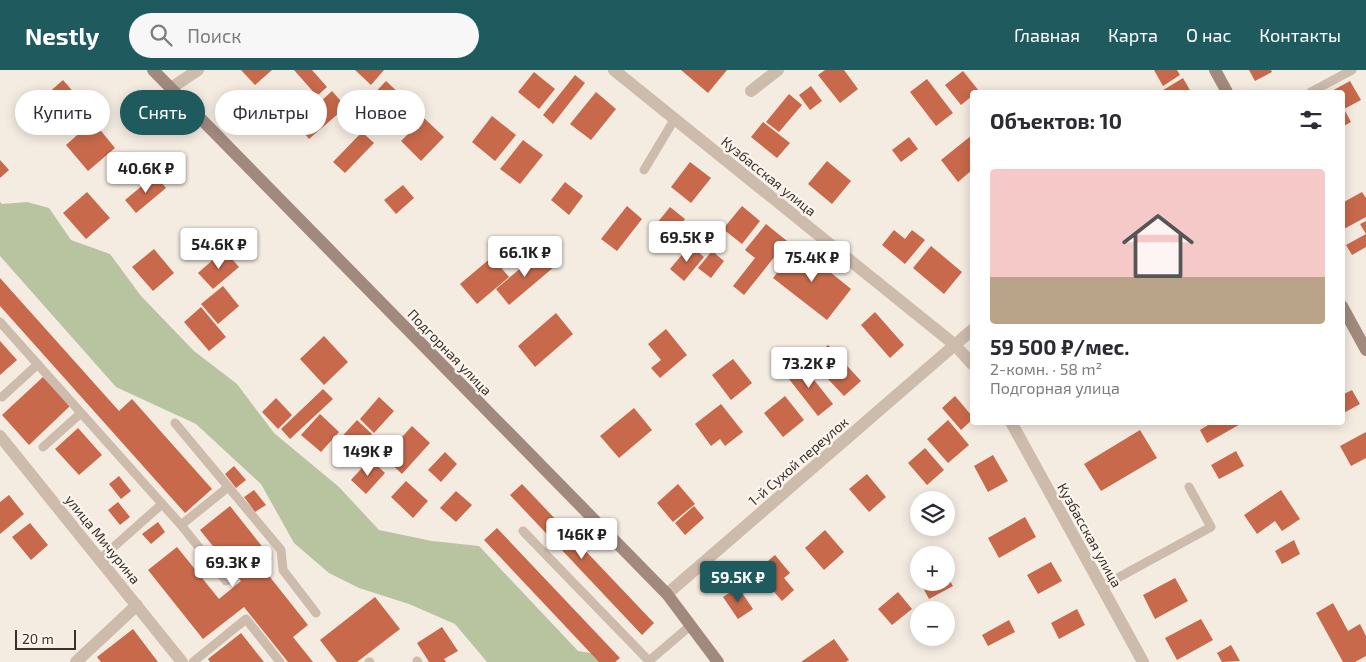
<!DOCTYPE html>
<html lang="ru">
<meta charset="utf-8">
<style>
body{margin:0;font-family:"Exo 2",sans-serif;background:#f7f7f7;color:#2b2b33;height:100vh;display:flex;flex-direction:column;font-size:19px;white-space:nowrap}
*{box-sizing:border-box;margin:0}
p{font-size:16px;color:#7c7c81}
.icon{flex:none;width:28px;height:28px;fill:none;stroke:currentColor;stroke-width:2;stroke-linecap:round;stroke-linejoin:round}
.map{position:relative;flex:1;overflow:hidden}
.sheet{position:absolute;left:970px;top:20px;width:375px;height:335px;display:flex;flex-direction:column;background:#fff;border-radius:5px;box-shadow:0 2px 12px #0003}
.sheet>*{flex:none}
.guide{position:absolute;left:15px;top:20px;width:475px;height:45px;display:flex;gap:10px}
.fabs{position:absolute;left:910px;top:421px;display:grid;gap:10px}
.fabs a{display:grid;place-items:center;width:45px;height:45px;border-radius:50%;background:#fff;box-shadow:0 2px 12px #0003;font-size:25px}
.scale{position:absolute;left:15px;bottom:12px;width:61px;box-sizing:border-box;padding-left:5px;border:2px solid #3b302b;border-top:0;font-size:14px;line-height:18px;white-space:nowrap;color:#3b302b;-webkit-text-stroke:4px #fbf5ee;paint-order:stroke}
.price{position:absolute;translate:-50% -42px;padding:0 11px;border-radius:5px;background:#fff;color:#222;font-size:16px;line-height:32px;filter:drop-shadow(0 1px 2px #0008)}
.price::after{content:'';position:absolute;left:50%;top:30px;width:15px;height:11px;margin-left:-8px;background:inherit;clip-path:polygon(0 0,100% 0,50% 100%)}
.price.current{background:#1f5a5e;color:#fff}
ul{padding:0;list-style:none}
li{display:grid;align-content:center;gap:10px;height:265px;padding:0 20px}
li span{display:grid;place-items:center;height:155px;border-radius:5px;color:#555}
li>.icon{margin-inline-start:auto}
span .icon{width:90px;height:90px;fill:#fffc;stroke-width:1}
li b{font-size:21px}
h2{display:flex;justify-content:space-between;align-items:center;height:60px;padding:0 20px;font-size:21px}
.chip{padding:0 18px;border-radius:22px;background:#fff;box-shadow:0 2px 12px #0003;font-size:18px;line-height:45px}
.chip.current{background:#1f5a5e;color:#fff}
header{display:flex;align-items:center;gap:30px;box-sizing:border-box;height:70px;padding:0 25px;background:#1f5a5e;color:#fff}
header strong{font-size:24px}
nav{display:flex;gap:28px;margin-inline-start:auto;font-size:18px}
.search{width:350px;height:45px;background:#f7f7f7;display:flex;align-items:center;gap:12px;box-sizing:border-box;padding:0 18px;border-radius:28px;color:#7c7c81;font-size:19px}
.map>svg:first-child{display:block}
</style>
<header>
<strong>Nestly</strong>
<div class="search"><svg class="icon" aria-label="search" viewBox="0 0 24 24"><circle cx="10" cy="10" r="6"/><path d="M15 15l6 6"/></svg>Поиск</div>
<nav><a>Главная</a><a>Карта</a><a>О нас</a><a>Контакты</a></nav>
</header>
<div class="map">
<svg width="1366" height="592" viewBox="0 0 1366 592">
<rect width="100%" height="100%" fill="#f4ebe1"/>
<path fill="#b8c4a0" d="M0,132L2,134L27,132L49,138L71,170L110,184L141,226L194,281L237,314L274,363L339,417L379,460L432,471L479,476L578,581L608,586L617,592H487L455,554L409,534L359,518L329,503L294,473L261,414L196,354L116,317L0,186Z"/>
<path fill="#c8694b" d="M241,0H272L255,15Z
M294,0H312L327,17L317,26Z
M355,0H384L371,15Z
M681,0H727L708,23Z
M825,0H844L858,19L840,33L818,5Z
M1154,0H1177L1180,5L1163,16Z
M1249,0H1271L1272,2L1255,11Z
M963,1L979,21L972,22V26L961,35L945,15Z
M534,2L555,19L539,39L518,22Z
M575,5L585,13L553,54L543,45Z
M1183,8L1191,22H1160Z
M927,9L953,43L936,56L910,22Z
M63,10L83,33L57,55L38,32Z
M386,11L402,26L384,46L367,31Z
M1350,11L1361,30L1344,39L1351,52L1342,57V22H1330Z
M811,16L822,31L810,40L799,25Z
M332,21L346,37L309,69L292,48L314,28L319,33Z
M596,22L616,39L591,70L570,54Z
M789,24L802,35L779,62L766,52Z
M492,46L516,65L495,91L472,72Z
M424,48L444,67L421,91L401,71Z
M93,51L115,78L88,101L66,75Z
M763,52L790,73L777,88L751,67Z
M362,62L374,73L345,103L333,92Z
M972,65V100L958,112L941,90Z
M909,67L918,79L901,92L892,80Z
M523,70L543,85L520,114L500,99Z
M0,90L9,100L0,108Z
M827,91L851,111L832,134L808,114Z
M690,92L711,108L691,133L671,117Z
M155,105L166,118L136,143L125,130Z
M565,112L583,126L569,145L551,130Z
M403,115L414,128L396,144L384,130Z
M87,122L110,148L86,169L63,143Z
M1362,122L1366,128V147L1342,160V133Z
M627,136L642,149L617,181L601,169Z
M742,136L760,151L742,174L723,159Z
M670,137L685,149L668,170L653,158Z
M1366,151V177L1352,185L1346,175L1366,164L1360,154Z
M766,154L787,171L744,225L733,216L755,188L745,180Z
M894,160L905,169L912,160L925,170L905,194L882,175Z
M690,175L704,187L684,211L670,199Z
M798,176L851,219L827,250L773,208Z
M931,176L962,202L944,224L913,198Z
M154,179L174,203L153,221L132,197Z
M224,180L239,197L213,219L198,203Z
M541,181L554,197L509,235L496,219Z
M712,181L724,191L711,208L698,198Z
M492,187L509,207L477,234L460,214Z
M0,208L119,341L132,329L212,419L185,443L0,236Z
M223,216L239,236L218,254L201,234Z
M201,237L226,267L209,281L184,252Z
M875,242L904,275L890,288L861,255Z
M556,243L573,264L535,297L518,276Z
M666,259L687,285L660,308L651,298L661,290L648,274Z
M324,266L348,292L324,315L300,289Z
M0,271L17,290L0,305Z
M828,275L861,311L844,326L811,291Z
M733,289L752,313L731,330L712,305Z
M800,292L833,334L818,346L785,304Z
M43,307L70,336L29,375L2,345Z
M323,319L333,329L290,369L281,359Z
M1352,320L1360,334L1342,344V325Z
M785,326L804,350L783,367L764,343Z
M955,326L972,346V350L961,360L942,338Z
M379,327L394,341L374,363L360,349Z
M276,328L292,345L278,359L262,342Z
M721,334L743,362L725,376L720,369L711,376L695,354Z
M634,338L652,360L619,388L600,366Z
M320,344L339,362L321,382L301,365Z
M357,350L372,364L351,387L336,373Z
M948,350L969,375L948,393L927,369Z
M1213,352H1244L1207,373L1200,360Z
M412,356L430,373L402,404L384,387Z
M78,358L102,385L79,405L55,379Z
M1140,360L1157,388L1101,421L1084,394Z
M1366,362V388L1351,396L1340,376Z
M925,378L944,400L927,415L908,393Z
M1236,381L1244,396L1219,409L1211,395Z
M445,382L457,394L441,412L428,400Z
M993,385L1008,411L988,422L974,396Z
M370,389L385,403L366,424L351,410Z
M234,396L246,410L236,418L225,404Z
M867,404L886,427L869,442L849,419Z
M119,406L131,421L121,429L109,414Z
M406,411L428,431L413,448L391,427Z
M522,414L654,553L642,565L510,425Z
M678,414L695,434L673,452L657,433Z
M254,420L266,435L255,442L244,427Z
M1281,420L1300,449L1282,461L1275,451L1257,464L1244,445Z
M456,421L472,435L456,452L440,438Z
M9,425L24,444L0,464V432Z
M118,432L130,447L120,455L108,440Z
M230,436L272,489L262,497L308,555L293,567L313,592H288L244,537L203,569L148,500L177,477L219,529L241,511L200,460Z
M694,436L704,448L685,465L675,453Z
M1025,447L1036,467L999,488L988,468Z
M158,452L165,462L151,474L142,464Z
M30,453L48,475L31,490L12,467Z
M497,458L620,588L615,592H599L484,470Z
M825,460L844,482L824,500L805,478Z
M1294,470L1300,484L1282,494L1275,481Z
M775,485L790,503L784,508L794,520L782,531L756,501Z
M1051,492L1062,511L1038,524L1027,505Z
M946,505L953,516L929,529L920,512H946Z
M1175,508L1188,531L1155,549L1143,525Z
M738,517L753,539L738,549L723,527Z
M898,522L912,539L892,555L878,539Z
M375,527L400,559L357,592H337L320,570Z
M1333,533L1348,561L1360,554L1366,566V586L1355,592H1343L1316,543Z
M1077,539L1085,555L1059,569L1051,553Z
M1201,549L1213,570L1177,590L1165,568Z
M1009,550L1015,562L988,576L982,565Z
M442,557L458,581L444,589L446,592H429L417,573Z
M133,559L158,592H101L97,587Z
M241,563L264,592H210L208,589Z
M834,569L849,590L846,592H801Z
M1231,575L1240,591L1222,592L1217,583Z"/>
<g fill="none" stroke-linecap="round" stroke-linejoin="round">
<path stroke="#cdbbac" stroke-width="9" d="M1311,22L1352,0
M644,100L674,50
M0,252L181,455L226,511
M2,327L38,294
M175,353L281,480L283,500L316,543
M43,377L81,343
M181,455L227,418
M523,461L649,591L690,556
M100,489L162,434
M1101,517L1211,457L1189,417
M417,591L418,592
M193,592L246,549L280,592
M369,592H370"/>
<path stroke="#cdbbac" stroke-width="12" d="M614,0L955,275L972,294
M171,18L198,0
M751,21L778,0
M1011,352L1143,592
M0,366L182,592
M667,524L972,260
M76,592L137,535"/>
<path stroke="#a18a7d" stroke-width="12" d="M153,0L667,524L718,592
M1215,0L1227,22
M1342,236L1366,280"/>
</g>
<g text-anchor="middle" dominant-baseline="central" stroke-width="4.5" stroke-linejoin="round" paint-order="stroke">
<g font-size="14" fill="#3b302b" stroke="#fbf5ee">
<text transform="translate(769 106) rotate(39)">Кузбасская улица</text>
<text transform="translate(450 282) rotate(46)">Подгорная улица</text>
<text transform="translate(798 391) rotate(-41)">1-й Сухой переулок</text>
<text transform="translate(1090 465) rotate(61)">Кузбасская улица</text>
<text transform="translate(103 469) rotate(51)">улица Мичурина</text>
</g>
</g>
</svg>
<div class="fabs">
<a><svg class="icon" aria-label="layers" viewBox="0 0 24 24"><path d="M12 4l9 5-9 5-9-5zM3 14l9 5 9-5"/></svg></a>
<a>+</a>
<a>−</a>
</div>
<div class="scale">20 m</div>
<b class="price" style="left:146px;top:124px">40.6K ₽</b>
<b class="price" style="left:687px;top:193px">69.5K ₽</b>
<b class="price" style="left:219px;top:200px">54.6K ₽</b>
<b class="price" style="left:525px;top:208px">66.1K ₽</b>
<b class="price" style="left:812px;top:213px">75.4K ₽</b>
<b class="price" style="left:809px;top:319px">73.2K ₽</b>
<b class="price" style="left:368px;top:407px">149K ₽</b>
<b class="price" style="left:582px;top:490px">146K ₽</b>
<b class="price" style="left:233px;top:518px">69.3K ₽</b>
<b class="price current" style="left:738px;top:533px">59.5K ₽</b>
<div class="guide">
<a class="chip">Купить</a>
<a class="chip current">Снять</a>
<a class="chip">Фильтры</a>
<a class="chip">Новое</a>
</div>
<section class="sheet">
<h2>Объектов: 10<svg class="icon" aria-label="filters" viewBox="0 0 24 24"><path d="M4 7h16M4 17h16"/><circle cx="9" cy="7" r="2"/><circle cx="15" cy="17" r="2"/></svg></h2>
<ul>
<li><span style="background:linear-gradient(#f6c9c9 70%,#b9a48a 0)"><svg class="icon" aria-label="home" viewBox="0 0 24 24"><path d="M3 11l9-7 9 7M6 9v11h12V9"/></svg></span><div><b>59 500 ₽/мес.</b><p>2-комн. · 58 m²</p><p>Подгорная улица</p></div></li>
</ul>
</section>
</div>
